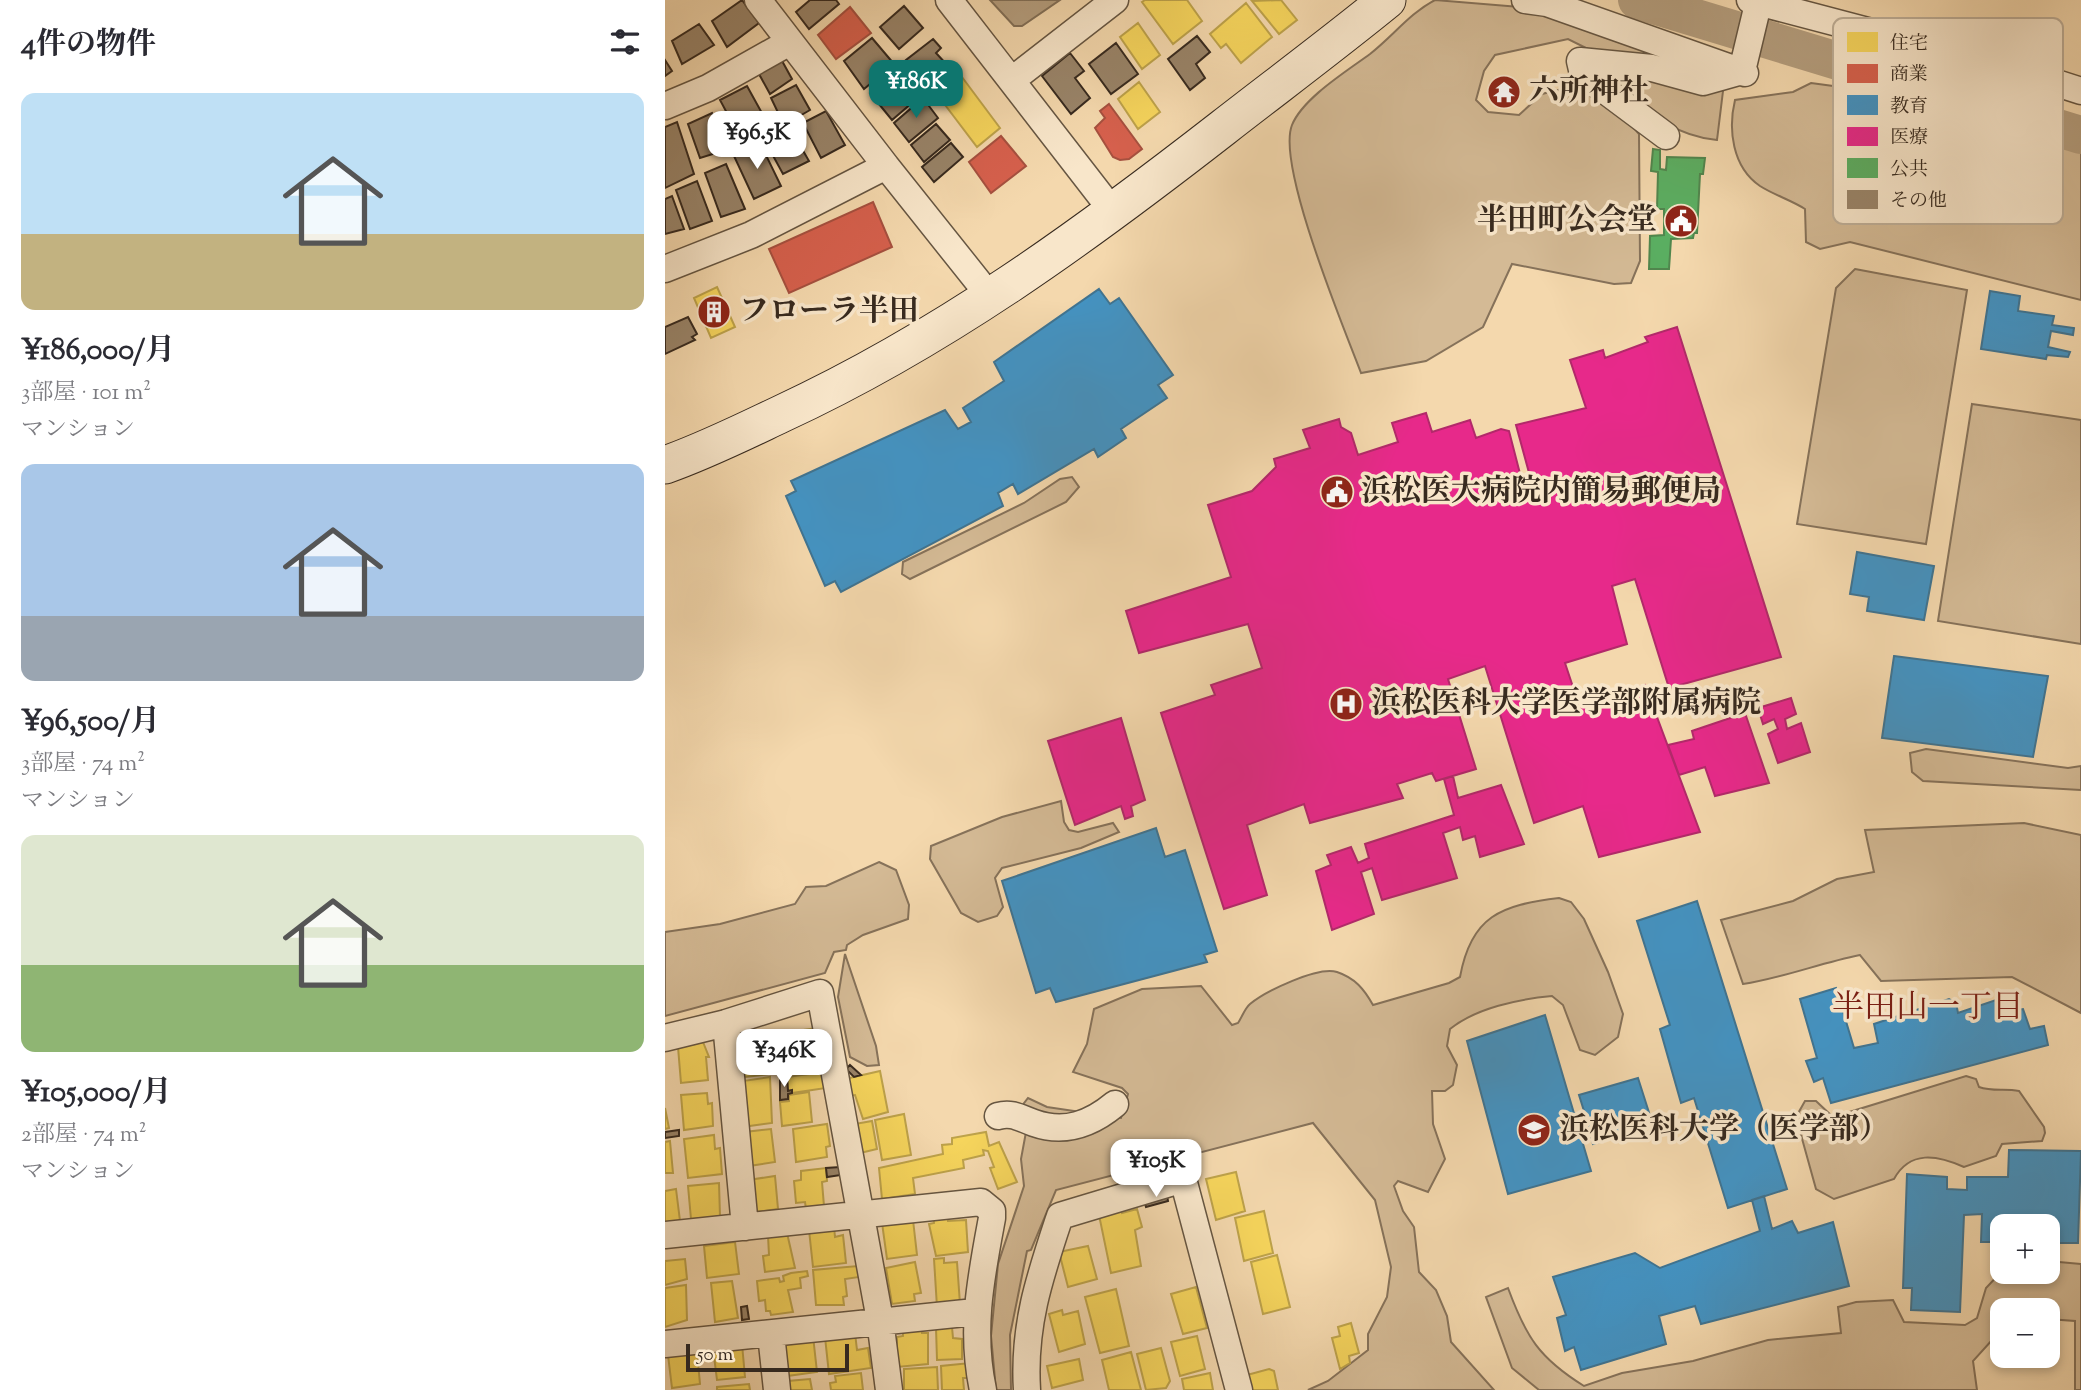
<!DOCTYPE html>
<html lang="ja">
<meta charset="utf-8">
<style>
body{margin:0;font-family:"Sorts Mill Goudy","Noto Serif JP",serif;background:#f2f2f3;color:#2b2b33;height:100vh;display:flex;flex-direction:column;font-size:26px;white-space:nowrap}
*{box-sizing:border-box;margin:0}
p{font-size:23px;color:#7c7c81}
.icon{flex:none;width:38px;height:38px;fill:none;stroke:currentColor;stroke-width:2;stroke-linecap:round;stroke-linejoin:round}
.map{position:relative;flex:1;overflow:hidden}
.drawer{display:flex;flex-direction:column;background:#fff;width:665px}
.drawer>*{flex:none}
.tools{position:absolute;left:1325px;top:1214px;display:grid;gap:14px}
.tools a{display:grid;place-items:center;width:70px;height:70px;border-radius:14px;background:#fff;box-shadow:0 4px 10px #0003;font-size:35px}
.scale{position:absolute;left:21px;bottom:18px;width:163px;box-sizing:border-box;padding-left:7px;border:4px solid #372a1f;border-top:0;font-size:19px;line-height:24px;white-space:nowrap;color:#372a1f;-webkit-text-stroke:5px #f8e6ca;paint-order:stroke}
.price{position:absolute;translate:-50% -60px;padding:0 16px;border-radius:14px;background:#fff;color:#222;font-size:23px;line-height:46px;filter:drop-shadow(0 2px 4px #0008)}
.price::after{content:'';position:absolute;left:50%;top:42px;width:21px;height:16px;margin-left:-10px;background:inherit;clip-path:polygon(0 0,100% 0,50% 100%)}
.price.on{background:#0f766e;color:#fff}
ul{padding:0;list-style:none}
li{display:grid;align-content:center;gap:14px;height:371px;padding:0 21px}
li span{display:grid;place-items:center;height:217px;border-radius:14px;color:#555}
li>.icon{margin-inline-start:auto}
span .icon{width:126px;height:126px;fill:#fffc;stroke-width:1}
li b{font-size:30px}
h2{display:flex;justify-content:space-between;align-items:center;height:84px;padding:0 21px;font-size:30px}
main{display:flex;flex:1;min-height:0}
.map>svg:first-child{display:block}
</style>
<main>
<section class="drawer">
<h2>4件の物件<svg class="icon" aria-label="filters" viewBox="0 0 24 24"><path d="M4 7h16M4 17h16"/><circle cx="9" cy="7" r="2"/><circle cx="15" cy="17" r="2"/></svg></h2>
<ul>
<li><span style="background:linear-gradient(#bfe0f5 65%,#c2b280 0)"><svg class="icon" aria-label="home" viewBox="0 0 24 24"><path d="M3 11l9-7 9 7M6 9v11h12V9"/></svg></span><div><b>¥186,000/月</b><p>3部屋 · 101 m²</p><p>マンション</p></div></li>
<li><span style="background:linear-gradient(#a9c7e8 70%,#9aa5b1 0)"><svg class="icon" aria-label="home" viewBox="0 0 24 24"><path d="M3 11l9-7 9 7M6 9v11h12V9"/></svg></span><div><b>¥96,500/月</b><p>3部屋 · 74 m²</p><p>マンション</p></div></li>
<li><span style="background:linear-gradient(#dfe7d0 60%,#8fb573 0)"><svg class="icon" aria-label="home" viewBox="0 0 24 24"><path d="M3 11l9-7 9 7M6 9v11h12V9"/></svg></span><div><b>¥105,000/月</b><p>2部屋 · 74 m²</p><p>マンション</p></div></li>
</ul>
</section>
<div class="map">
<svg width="1416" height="1390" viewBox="0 0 1416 1390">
<rect width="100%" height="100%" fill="#f4d8ad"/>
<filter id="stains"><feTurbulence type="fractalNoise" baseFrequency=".00286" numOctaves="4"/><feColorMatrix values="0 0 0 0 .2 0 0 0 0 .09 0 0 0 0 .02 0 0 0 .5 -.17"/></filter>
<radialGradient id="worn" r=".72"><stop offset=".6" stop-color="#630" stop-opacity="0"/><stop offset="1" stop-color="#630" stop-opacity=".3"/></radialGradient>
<path fill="#d4ba95" stroke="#86725a" stroke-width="2" d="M770,0L878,9L1060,70L925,50L903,39L830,55L819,71L811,100L823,112L854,115L877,94L913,85L962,120L974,134L975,261L966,283L949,284L847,264L818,327L761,361L696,373C679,328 611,165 627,125C638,98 682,71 705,54C728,36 745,13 770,0Z
M925,72L1053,84L1058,91L1052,140C1004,136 964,99 925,72Z
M1146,83L1257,98L1416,144V300L1185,242L1155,249L1141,242L1140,209C1126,200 1109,195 1095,186C1067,167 1063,129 1070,100L1128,92Z
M1190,269L1302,290L1261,544L1132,524L1171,288Z
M1307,404L1416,420V644L1273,621Z
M407,477L414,487L401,502L245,579L237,574L238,562L359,503L395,479Z
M1261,749L1403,768L1416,766V790L1258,781L1247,772L1245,753Z
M396,801L399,822L404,830L413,832L448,823L454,832L416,848L337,868L330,878L338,907L332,916L313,922L296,913L265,859L266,846L337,817Z
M1359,823L1416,835V1013L1347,977L1216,981L1195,955C1155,963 1118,978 1078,984L1056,920L1128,901L1172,879L1209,872L1200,830Z
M214,862L231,870L244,905L243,919L198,935L182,945L181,950L169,952L160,973L0,1016V932L55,924L130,904L141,887L161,886Z
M894,898L906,902L919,919L943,972L958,1014L953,1037L930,1055L915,1050L898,1005L887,996C854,999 811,1008 785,1029L782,1046L792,1065L788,1085L780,1091H767L768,1124L780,1159L763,1192L733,1181L729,1186L738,1211L749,1227L754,1272L771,1290L782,1316L786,1342L829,1390H643L663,1381L703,1350V1334L722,1297L726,1267L710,1200L648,1123L391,1190L366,1250L362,1251L345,1335L346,1390H331L326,1336L333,1264L359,1186L356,1159L361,1132L353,1111L363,1098L382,1107L456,1118L463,1094L457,1088L408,1072L422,1044L429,1009L477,989L536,986L567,1025L573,1023C577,1017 580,1008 585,1004C601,991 653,966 672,972C690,978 699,989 708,1005L784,983L795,977C806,916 836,905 894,898Z
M180,954L211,1046L214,1065L202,1066L185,1057L173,997Z
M1301,1076L1311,1079L1314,1087C1328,1092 1340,1088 1354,1091L1379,1127L1380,1133L1377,1141L1337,1144L1331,1156L1299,1167C1272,1155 1245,1150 1229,1179L1169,1199L1151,1189L1131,1117L1140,1101H1151L1168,1117Z
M1383,1261L1416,1264V1390H1410V1321L1383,1319L1382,1311H1337V1329L1308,1361L1312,1390H874L847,1368L821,1297L843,1288C861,1337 874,1358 919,1386L957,1373L1028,1361L1103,1340L1176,1333L1173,1307L1191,1302L1228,1300L1239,1322L1300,1325L1312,1318L1321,1288L1337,1271L1382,1272Z"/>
<path fill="#b49d7d" stroke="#826f57" stroke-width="2" d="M325,0H395L357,26H349Z"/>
<path fill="#f6d55c" stroke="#bda24a" stroke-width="2" d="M480,0H522L537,21L508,44L477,2Z
M616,0L632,20L614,34L587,1Z
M581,3L607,37L576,63L561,44L556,48L545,34Z
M473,23L495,55L477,69L455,37Z
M291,69L335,128L312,147L268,89Z
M474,82L495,112L473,129L453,99Z
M52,287L70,327L46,338L29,298Z
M146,1029L149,1049L140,1051V1072L114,1076L110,1034Z
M101,1041L104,1074L73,1078L70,1045Z
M38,1042L44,1057H41L43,1080L16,1083L13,1047Z
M215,1071L223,1112L198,1119L190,1095L183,1096L180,1079Z
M159,1072L161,1088L127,1093V1090L123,1091L122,1077Z
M105,1077L107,1123L77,1127L78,1081Z
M144,1092L147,1122L117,1126L115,1102L124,1101V1095Z
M42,1093L43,1104L47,1103L48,1126L19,1130L16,1095Z
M0,1108L4,1128L0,1129Z
M239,1114L246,1155L217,1160L210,1120Z
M207,1121L212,1149L195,1153L190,1124Z
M162,1124L165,1146L161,1147L162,1157L131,1162L128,1129Z
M106,1129L110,1162L84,1166L80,1132Z
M321,1132L324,1146L334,1142L352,1182L333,1189L325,1168L329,1167L323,1151L318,1150L319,1155L298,1160L299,1168L248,1178L250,1194L217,1199L214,1168L278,1154L277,1145L287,1144V1138Z
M49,1135L50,1149L55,1148L57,1174L23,1178L19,1139Z
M5,1141L8,1173H0V1142Z
M161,1168L162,1181L157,1182L159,1206L141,1209L140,1202L131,1203L129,1181L136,1180V1171Z
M571,1172L580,1211L551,1220L541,1179Z
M110,1176L113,1209L91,1212L83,1180Z
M54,1183L55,1217L26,1219L23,1186Z
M11,1189L15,1221L0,1223V1191Z
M456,1209L457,1213L472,1209L477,1227L470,1230L476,1266L446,1273L434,1215Z
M282,1211L283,1221L301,1220L303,1252L271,1256L264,1224L269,1223L268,1212Z
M599,1211L608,1253L579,1261L570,1218Z
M248,1220L252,1255L222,1259L217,1223Z
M169,1227L170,1237L178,1235L181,1263L148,1267L144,1230Z
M122,1233L130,1268L100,1272L98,1256L104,1255L103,1236Z
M70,1242L74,1274L42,1278L39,1246Z
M423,1246L432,1279L403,1287L394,1252Z
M612,1255L625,1307L598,1314L586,1262Z
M279,1258V1263L292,1262L295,1304L272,1307L269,1259Z
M20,1259L22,1279L0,1285V1261Z
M250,1262L256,1293L249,1294L250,1301L227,1304L221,1268Z
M193,1266L194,1277L180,1279L182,1296L178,1297L179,1305H151L148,1270Z
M142,1271L143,1276L135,1278L136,1288L123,1290L128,1312L106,1315L105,1311H101L100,1300L94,1301L92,1281L114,1278L115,1282L119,1281L118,1276L126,1273Z
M67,1281L73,1318L50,1322L46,1283Z
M21,1285L22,1320L0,1327V1288Z
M531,1287L542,1328L518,1334L506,1294Z
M451,1289L464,1346L435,1353L420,1297Z
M397,1310L398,1315L413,1311L420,1344L394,1352L384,1314Z
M686,1323L694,1353L684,1356L685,1363L675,1369L667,1338L675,1336L673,1327Z
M257,1327V1333H263V1364L232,1367V1337L238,1336V1329Z
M287,1327L288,1338L297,1339V1359L272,1360L271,1328Z
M190,1333L192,1350L203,1348L206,1368L164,1374L160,1337Z
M148,1336L152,1372L122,1376L118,1339Z
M532,1336L540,1369L515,1376L506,1342Z
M77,1344L80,1377L52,1380L48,1348Z
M496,1348L505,1381L501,1388L481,1390L472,1354Z
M32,1352L35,1384L7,1388L3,1355Z
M466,1352L476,1390H444L437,1360Z
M414,1359L418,1380L387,1388L382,1366Z
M305,1363L306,1378H298L299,1390H277L276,1366Z
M272,1367L273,1390H239V1369Z
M604,1369L609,1371L613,1390H586L582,1375Z
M196,1373L198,1390H166L165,1383L171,1382L170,1376Z
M545,1373L548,1390H519L517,1379Z
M145,1379L147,1390H124L123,1381Z
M84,1384L85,1390H52V1387Z"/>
<path fill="#d6604d" stroke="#a6503f" stroke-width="2" d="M185,7L206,33L171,59L153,35Z
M444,104L477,149L464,159L455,160L448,157L430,128L440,118L435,111Z
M336,136L361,166L326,193L304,162Z
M208,202L227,247L124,293L104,249Z"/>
<path fill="#4393c3" stroke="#3f7492" stroke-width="2" d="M434,289L445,304L454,298L508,375L493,385L502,398L456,429L461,438L433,457L429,449L353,494L348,484L333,493L338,506L176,592L170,581L160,586L121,496L131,491L126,481L280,410L293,429L306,422L298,408L339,381L329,362Z
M1325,291L1355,296L1353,311L1389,316L1387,325L1409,328L1408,335L1386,331L1383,347L1405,352L1403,357L1382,355L1381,359L1316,349Z
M1192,552L1269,566L1259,620L1202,611L1204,597L1185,594Z
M1229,656L1383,676L1368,757L1217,738Z
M491,828L500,857L520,850L552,951L539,955L542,962L391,1002L385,988L371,993L337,881Z
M1032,901L1122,1189L1063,1208L1029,1098L1016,1103L995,1029L1005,1025L972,921Z
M1171,988L1189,1048L1213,1043L1209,1024L1284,999L1291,1003L1293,1013L1334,999L1338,1012L1358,1009L1365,1029L1379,1026L1383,1045L1166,1103L1158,1078L1149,1082L1141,1061L1152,1058L1135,999Z
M880,1015L926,1171L843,1194L802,1041Z
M973,1078L988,1125L928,1144L921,1123L913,1126L909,1114L919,1111L914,1095Z
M1344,1150L1416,1151L1413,1243H1382V1227H1337V1242H1316L1317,1214L1299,1215L1295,1312L1246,1310L1247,1288H1238L1242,1174L1282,1177V1189L1302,1190V1177H1343Z
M1099,1196L1107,1229L1127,1221L1133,1233L1168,1222L1184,1286L1036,1324L1030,1306L994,1316L1001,1344L916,1370L909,1347L900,1351L892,1318L901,1315L888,1277L970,1253L995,1268L1095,1231L1087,1200Z"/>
<path fill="#e7298a" stroke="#b2296a" stroke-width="2" d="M1012,327L1116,657L1004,688L970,579L947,586L962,644L900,663L914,705L980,685L1035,832L934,857L918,806L869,823L820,666L783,679L811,769L771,781L767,773L732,784L738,798L645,823L639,804L582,825L602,895L559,909L496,713L550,695L546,685L597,668L583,624L474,653L461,611L566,577L543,505L587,491L611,467L609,459L645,448L638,430L674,419L676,427L686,433L693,455L733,442L727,423L761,413L767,432L805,420L811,438L836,429L844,431L860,493L869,491L851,425L921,408L905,360L938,350L940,358L983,342L980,337Z
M1126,698L1131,714L1120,719L1122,729L1136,723L1145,752L1113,763L1103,734L1113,729L1109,719L1098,724L1093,708Z
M1080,713L1104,783L1050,796L1040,767L1014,775L1003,745L1029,739L1027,731Z
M456,718L480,800L466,806L468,816L460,819L456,806L410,825L383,741Z
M788,776L793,798L836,785L859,844L815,857L810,836L798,840L795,827L778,833L792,878L717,900L707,868L696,872L709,914L667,930L651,871L666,865L662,855L686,847L693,863L704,858L700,844L789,815L779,779Z"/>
<path fill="#5aae61" stroke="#50864d" stroke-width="2" d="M988,149L995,150V169L1001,170L1002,157L1040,158L1038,174H1035L1032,233H1029L1028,238L1006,239L1004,269H984L985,236L999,235V209H992L993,172L986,171Z"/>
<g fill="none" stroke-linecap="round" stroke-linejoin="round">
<path stroke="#b49d7d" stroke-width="38" d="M972,0L1416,135"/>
</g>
<path fill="#998469" stroke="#372a1f" stroke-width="2" d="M77,0L94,23L62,47L47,21Z
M145,0H171L174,4L144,29L131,12Z
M239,6L258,28L234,49L215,27Z
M34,24L49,45L17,64L7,41Z
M532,36L545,52L531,64L540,78L525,90L503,59Z
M207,38L229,64L199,89L179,61Z
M268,39L276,48L271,53L283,66L260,86L241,60Z
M451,43L473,74L446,94L424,64Z
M405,53L419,71L410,78L425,98L406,114L377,76Z
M116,59L127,79L105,94L94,74Z
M0,60L7,71L0,76Z
M231,69L254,97L227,120L205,93Z
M131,85L145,110L119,125L106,98Z
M82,86L98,115L71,130L55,100Z
M258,98L273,118L244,142L229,123Z
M161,111L180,145L156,158L138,123Z
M47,113L64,149L35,158L23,124Z
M12,122L29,174L0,188V127Z
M271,124L285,140L259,162L246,145Z
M125,128L144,161L118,174L100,141Z
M95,143L116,186L89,199L69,156Z
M286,143L298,157L269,182L257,167Z
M61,164L80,209L56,217L40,173Z
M32,181L47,221L25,229L11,190Z
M7,196L19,229L0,234V199Z
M23,317L32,334L27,337L30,340L0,354V327Z
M185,1065L196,1075L189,1077L181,1069Z
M122,1077L123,1091L127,1090V1093L123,1094V1099L115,1100V1078Z
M14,1130V1136L0,1138V1132Z
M175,1167L176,1175L162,1177L161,1168Z
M501,1190L503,1201L481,1207L478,1197Z
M82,1306L84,1319L77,1320L76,1307Z"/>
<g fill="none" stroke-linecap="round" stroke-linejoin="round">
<defs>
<path id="street" d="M93,0L221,166
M284,0L449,213
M860,0L882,3L1080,73
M1085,0L1351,70L1416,91
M1077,71L1094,0
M347,80L450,0
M0,106L43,88L123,43
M1001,136L918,74L915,61L987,68L1038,82L1077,71
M0,269L86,235L221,166L327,299
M61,1023L80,1227
M0,1038L61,1023L155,993L215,1320L224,1390
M333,1116C347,1112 355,1118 369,1123C400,1134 426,1124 450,1104
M0,1235L316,1202L327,1211V1218C316,1277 305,1330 318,1390
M106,1334L112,1390
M0,1344L310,1312
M362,1390C358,1325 375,1276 395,1216L518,1179L574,1390"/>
<path id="secondary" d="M0,465C40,451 78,432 116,414C278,339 419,236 559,127C613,85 668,44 722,0"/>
</defs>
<use href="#street" stroke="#665642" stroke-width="29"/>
<use href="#secondary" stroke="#372a1f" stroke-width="39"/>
<use href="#street" stroke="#f8e6ca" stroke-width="26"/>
<use href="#secondary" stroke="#f8e6ca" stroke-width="37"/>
</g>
<defs>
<symbol id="temple-disc" viewBox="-11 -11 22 22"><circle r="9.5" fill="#8f2418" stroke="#f8e6ca"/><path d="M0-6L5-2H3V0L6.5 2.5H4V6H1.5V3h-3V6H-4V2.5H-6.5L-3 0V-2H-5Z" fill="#fff"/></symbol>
<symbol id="civic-disc" viewBox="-11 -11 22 22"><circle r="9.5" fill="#8f2418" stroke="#f8e6ca"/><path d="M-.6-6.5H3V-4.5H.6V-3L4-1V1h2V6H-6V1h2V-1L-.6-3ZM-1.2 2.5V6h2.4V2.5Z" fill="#fff"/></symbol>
<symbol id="building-disc" viewBox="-11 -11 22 22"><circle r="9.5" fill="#8f2418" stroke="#f8e6ca"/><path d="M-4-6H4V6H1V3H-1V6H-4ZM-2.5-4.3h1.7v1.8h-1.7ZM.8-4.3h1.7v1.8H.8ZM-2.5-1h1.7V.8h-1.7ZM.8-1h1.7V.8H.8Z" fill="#fff"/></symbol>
<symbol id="hospital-disc" viewBox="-11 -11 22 22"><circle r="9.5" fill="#8f2418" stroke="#f8e6ca"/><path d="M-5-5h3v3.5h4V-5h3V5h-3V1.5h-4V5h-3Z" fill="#fff"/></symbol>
<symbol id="university-disc" viewBox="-11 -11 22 22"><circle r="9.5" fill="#8f2418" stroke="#f8e6ca"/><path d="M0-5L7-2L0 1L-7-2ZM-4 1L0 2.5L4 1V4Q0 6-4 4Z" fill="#fff"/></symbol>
</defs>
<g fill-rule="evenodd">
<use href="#temple-disc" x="820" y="73" width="38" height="38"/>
<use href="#civic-disc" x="997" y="202" width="38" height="38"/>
<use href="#building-disc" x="30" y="293" width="38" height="38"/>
<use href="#civic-disc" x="653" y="473" width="38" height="38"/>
<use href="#hospital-disc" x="662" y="685" width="38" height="38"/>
<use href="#university-disc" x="850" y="1111" width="38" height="38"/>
</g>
<g text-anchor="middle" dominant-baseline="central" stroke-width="7" stroke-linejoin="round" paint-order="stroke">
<g font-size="30" font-weight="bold" fill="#372a1f" stroke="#f8e6ca" text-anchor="start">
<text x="864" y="92">六所神社</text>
<text x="992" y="221" text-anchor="end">半田町公会堂</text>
<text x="74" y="312">フローラ半田</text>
<text x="696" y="492">浜松医大病院内簡易郵便局</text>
<text x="706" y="704">浜松医科大学医学部附属病院</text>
<text x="894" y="1130">浜松医科大学（医学部）</text>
</g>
<g font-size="32" fill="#7a1f14" stroke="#f8e6ca">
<text x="1263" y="1009">半田山一丁目</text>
</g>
</g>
<rect x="1168" y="18" width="230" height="206" rx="10" fill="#f8e6ca" stroke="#beae97" stroke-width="2"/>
<rect x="1182" y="32" width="31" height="20" fill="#f6d55c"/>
<rect x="1182" y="64" width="31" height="19" fill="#d6604d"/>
<rect x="1182" y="95" width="31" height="20" fill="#4393c3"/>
<rect x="1182" y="127" width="31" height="19" fill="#e7298a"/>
<rect x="1182" y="158" width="31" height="20" fill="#5aae61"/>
<rect x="1182" y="190" width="31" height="19" fill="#998469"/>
<g font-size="19" fill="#372a1f">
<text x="1225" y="49">住宅</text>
<text x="1225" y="80">商業</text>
<text x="1225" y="112">教育</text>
<text x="1225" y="143">医療</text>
<text x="1225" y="175">公共</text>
<text x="1225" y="206">その他</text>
</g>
<rect width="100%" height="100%" filter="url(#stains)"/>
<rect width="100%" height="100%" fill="url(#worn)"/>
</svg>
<div class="tools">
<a>+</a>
<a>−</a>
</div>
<div class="scale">50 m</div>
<b class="price on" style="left:251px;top:120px">¥186K</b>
<b class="price" style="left:92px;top:171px">¥96.5K</b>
<b class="price" style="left:119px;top:1089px">¥346K</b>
<b class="price" style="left:491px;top:1199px">¥105K</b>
</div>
</main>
